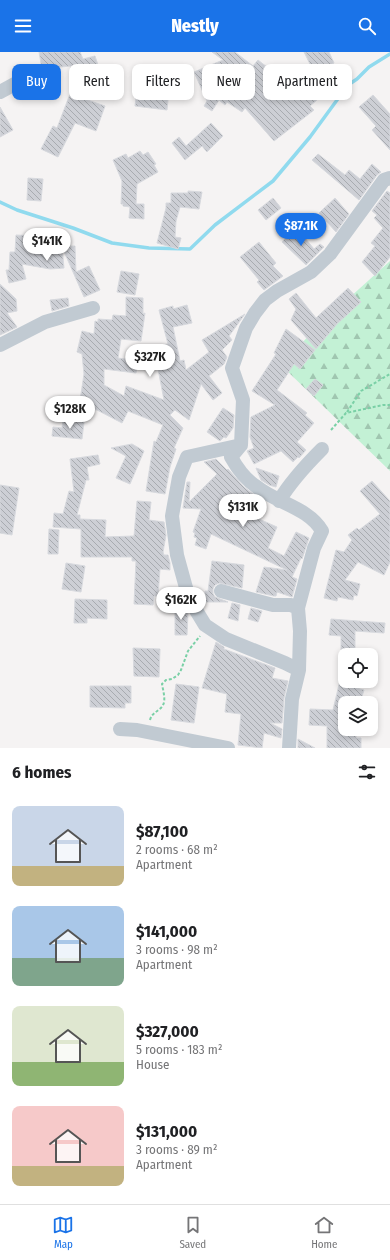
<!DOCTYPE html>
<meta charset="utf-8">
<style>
body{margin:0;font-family:"Fira Sans Condensed",sans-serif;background:#f2f2f2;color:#202124;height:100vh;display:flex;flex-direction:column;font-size:15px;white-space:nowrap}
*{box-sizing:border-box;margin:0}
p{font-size:13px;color:#757577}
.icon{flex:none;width:22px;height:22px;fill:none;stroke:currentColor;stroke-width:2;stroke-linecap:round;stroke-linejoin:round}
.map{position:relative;height:696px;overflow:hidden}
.sheet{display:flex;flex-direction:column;background:#fff;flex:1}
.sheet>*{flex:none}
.banner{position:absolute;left:12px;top:12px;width:366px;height:36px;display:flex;gap:8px}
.buttons{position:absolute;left:338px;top:596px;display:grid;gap:8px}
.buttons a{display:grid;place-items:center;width:40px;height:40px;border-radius:8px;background:#fff;box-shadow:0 2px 6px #0003;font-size:20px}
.price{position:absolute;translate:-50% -34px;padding:0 9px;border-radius:14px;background:#fff;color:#222;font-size:13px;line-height:26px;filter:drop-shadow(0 1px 2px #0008)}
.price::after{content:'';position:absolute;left:50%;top:24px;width:12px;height:9px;margin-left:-6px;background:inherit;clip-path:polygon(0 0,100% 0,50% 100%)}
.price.on{background:#1a73e8;color:#fff}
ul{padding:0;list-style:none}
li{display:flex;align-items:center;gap:12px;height:100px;padding:0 12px}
li span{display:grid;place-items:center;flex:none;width:112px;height:80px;border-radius:8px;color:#555}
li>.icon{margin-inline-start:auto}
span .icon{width:48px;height:48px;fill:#fffc;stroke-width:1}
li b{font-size:17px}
h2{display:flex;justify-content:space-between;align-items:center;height:48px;padding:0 12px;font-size:17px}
.pill{padding:0 14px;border-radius:8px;background:#fff;box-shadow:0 2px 6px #0003;font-size:14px;line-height:36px}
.pill.on{background:#1a73e8;color:#fff}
header{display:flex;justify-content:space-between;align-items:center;height:52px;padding:0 12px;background:#1a73e8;color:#fff;font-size:18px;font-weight:800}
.tab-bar{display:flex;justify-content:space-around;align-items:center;height:56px;border-top:1px solid #e0e0e0;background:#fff;font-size:11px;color:#757577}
.tab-bar a{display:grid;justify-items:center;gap:2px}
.tab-bar .on{color:#1a73e8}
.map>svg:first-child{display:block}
</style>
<header><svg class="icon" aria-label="menu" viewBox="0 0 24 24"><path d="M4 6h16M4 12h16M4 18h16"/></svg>Nestly<svg class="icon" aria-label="search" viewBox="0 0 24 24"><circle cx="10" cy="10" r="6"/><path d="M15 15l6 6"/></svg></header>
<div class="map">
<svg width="390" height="696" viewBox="0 0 390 696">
<defs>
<pattern id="forest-firs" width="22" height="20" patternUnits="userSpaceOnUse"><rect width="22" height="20" fill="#c3f1d5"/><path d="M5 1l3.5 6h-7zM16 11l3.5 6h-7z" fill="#a0c6b0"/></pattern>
<pattern id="building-back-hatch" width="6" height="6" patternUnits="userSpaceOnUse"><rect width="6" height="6" fill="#cdcfd5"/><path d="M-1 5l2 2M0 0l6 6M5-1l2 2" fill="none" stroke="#a8abb0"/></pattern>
</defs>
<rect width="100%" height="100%" fill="#f5f3f3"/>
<path fill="url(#forest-firs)" d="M390,209V419L281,313L317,275Z"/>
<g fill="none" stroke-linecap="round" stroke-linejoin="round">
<path stroke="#90daee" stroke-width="3.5" d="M0,150L17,158L73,176L112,191L149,196L190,197L215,173L273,129L310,85L348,33L357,27L369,15L390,2"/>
</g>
<path fill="url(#building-back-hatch)" stroke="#d7d9de" d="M39,0H80L83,7L95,4L99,16L73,23L70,14L42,17Z
M212,0H235L253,14L258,8L282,27L287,21L318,47L310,54L314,58L274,89L245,56L242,60L227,50L225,53L219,48L212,59L204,54L207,49L194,20L223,8Z
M304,0H329L334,11L314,20Z
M138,30L164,33V37L169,38L167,58L135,54Z
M70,42L105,54L96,79L75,71L58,105L41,97L53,74L57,76Z
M373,43L390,62V98L372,78L376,74L359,55Z
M0,55L13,78L0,85Z
M211,71L223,84L207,100L202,94L185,108L172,91L179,85L186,94Z
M140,99L143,103L148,100L156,112L154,113L158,120L137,132L136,152H144V167L129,166L130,155L123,154V152H121L122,129L113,108L126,102L128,106Z
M318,102L345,123L349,118L360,127L372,112L381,120L377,123L359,148L312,108Z
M28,126L43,127L41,149L27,148Z
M188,139L202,140L199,157L180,155L176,169L175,185L181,186L178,197L157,191L166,156V151H171V141H188Z
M387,139L390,141V205L375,224L362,210L375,194L371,191L383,176L374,166L377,163L372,159Z
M273,146L281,156L266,168L258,158Z
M335,146L349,162L336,180L319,161Z
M296,175L314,197L320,192L324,195L306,213L282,190Z
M16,183L35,184L53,195L75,194L76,220L89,214L100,238L84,245L62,195L64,216L50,217L22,212L26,227L9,231L6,218H9L10,200H15Z
M259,190L276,211L273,214L283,224L264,238L257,230L259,228L240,205Z
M121,219L139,222L135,243L117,240Z
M0,232L16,247L17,259L7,261L17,275L0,283Z
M348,236L361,250L337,272L316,297L291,268L296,257L289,247L296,241L316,266Z
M126,245L143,246V262L145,261L141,289L121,287L118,306L138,309L136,321L104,317V333L124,344L126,334L164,348L157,312H160L156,294L168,292L159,258L173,254V257L187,253L192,271L173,275L180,309L184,308L186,318L209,300L202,288L245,262L229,284L232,288L222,298L227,305L224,312L209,324L222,341L213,348L201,332L189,368L175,358L170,363L183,376L174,396L176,397L170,415L165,442L146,439L154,389L156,390L163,373L128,359L122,371L97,358L79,355L84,322L82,302L77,300L82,279L94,282L95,269L98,270V267L112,268L113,263L126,264Z
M68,246L69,254L52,259L50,248Z
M286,277L315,298L300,317L294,312L277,338L307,361L305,363L314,371L297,390L306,398L299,406L298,405L293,410L281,399L254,412L247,399L254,396L250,385L251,365L275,353L252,339L276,302L274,301Z
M315,327L323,333L314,344L306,337Z
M223,356L234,363L233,376L226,386L224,385L220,389L207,380Z
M63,367L84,370L82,387L52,384L53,375L62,376Z
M132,392L144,399L130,432L116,426L126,404L111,396Z
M98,403L100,412L87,415L89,428H86L77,463H80V467L106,468L105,485L134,484L137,449L151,450L149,468L164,470L166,483L163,500L164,503H168L170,511V518L160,517L158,544H154L153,553L134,552L136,509H132V505H81V477L53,475L54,461L63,462L69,439L74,440L70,407Z
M216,407L227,418L228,417L244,435L260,447L250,463L277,475L268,496L284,504L296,480L309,486L302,507L301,506L292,525L297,527L292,545L277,540L276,544H274L256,540L264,515L287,518L211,482L206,497L195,493L197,486L194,485L195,481L193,480L201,457L183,456L187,430H190L189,450L217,422L204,410Z
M256,416L279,424L276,435L269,433L261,428Z
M372,429L390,449V510L384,523L358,510L345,528L360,532L357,544L354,543L353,548L338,545L337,549L324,546L336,498L344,500L352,488L348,483L357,476L359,478L380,462L360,439Z
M0,433L19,436L12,483L0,481Z
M49,477L59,478L58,502H48Z
M212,509L244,513L242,536L219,531L215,533L213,536V542L215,545L228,550H205V539H208Z
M66,511L85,514L81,540L62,537Z
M75,547L107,548V567L87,566V571H74Z
M232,551L240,553L238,569L228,566Z
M175,555H185L188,561L187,583H175Z
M251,556L262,559L258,570L248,567Z
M331,567L385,571L384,581L355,579V598H341V584L329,583Z
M216,590L224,595V597L275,616L272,626L288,629L284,646L282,671H270L282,677L281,686L264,681L262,696L238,693L241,662L225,660L227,642L202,636Z
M133,596L160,597L159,625L134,624Z
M341,624H345V633L364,638L360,651H345V679H356V686H361V696H327V674L309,673L310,657L333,658Z
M176,632L199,635L194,671L171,668Z
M90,634H131V651H125V656L90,655Z
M298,687L315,696H298Z"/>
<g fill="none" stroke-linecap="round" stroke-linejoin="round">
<path stroke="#7ad0a6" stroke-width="2" stroke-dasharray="3 2" stroke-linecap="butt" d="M347,360L361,339L390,322
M331,378L346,361L383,353H390
M150,668C152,660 160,659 163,653C166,648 163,638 162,632L166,628L172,627L178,623L181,618L188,599L200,584"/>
<path stroke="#c1cad2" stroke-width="14" d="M0,40L22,28
M0,293L45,270L93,256
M241,393L231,405C237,416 246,428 257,435C277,451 309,456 322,479L314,496L298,556
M279,449C291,429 306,413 322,397
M221,539L273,553H291L298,556L300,579L299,618
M120,677L137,678L228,696
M289,696L292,647L299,618L285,611L226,587L205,573L194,555L188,543L177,503L172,464L179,425L187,405L241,393L243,348L232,316L246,276L255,261L265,248L277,239L311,220L330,202L384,128L390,126"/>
</g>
</svg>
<div class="buttons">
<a><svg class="icon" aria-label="locate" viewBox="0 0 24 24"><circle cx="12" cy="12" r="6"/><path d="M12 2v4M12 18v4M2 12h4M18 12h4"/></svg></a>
<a><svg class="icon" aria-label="layers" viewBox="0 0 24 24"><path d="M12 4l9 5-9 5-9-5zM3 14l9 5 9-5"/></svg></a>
</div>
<b class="price on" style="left:301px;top:195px">$87.1K</b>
<b class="price" style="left:47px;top:210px">$141K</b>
<b class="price" style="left:150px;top:326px">$327K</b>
<b class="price" style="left:70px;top:378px">$128K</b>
<b class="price" style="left:243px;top:476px">$131K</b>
<b class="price" style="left:181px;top:569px">$162K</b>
<div class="banner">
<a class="pill on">Buy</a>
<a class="pill">Rent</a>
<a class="pill">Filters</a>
<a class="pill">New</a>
<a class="pill">Apartment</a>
</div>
</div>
<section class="sheet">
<h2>6 homes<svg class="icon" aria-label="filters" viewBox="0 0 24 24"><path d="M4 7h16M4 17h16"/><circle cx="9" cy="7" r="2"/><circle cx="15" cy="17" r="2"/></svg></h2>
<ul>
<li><span style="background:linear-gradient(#c9d6e8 75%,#c2b280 0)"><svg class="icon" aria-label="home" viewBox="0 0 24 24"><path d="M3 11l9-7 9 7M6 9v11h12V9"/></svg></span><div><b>$87,100</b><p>2 rooms · 68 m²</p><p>Apartment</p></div></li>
<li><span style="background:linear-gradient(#a9c7e8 65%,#7fa58c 0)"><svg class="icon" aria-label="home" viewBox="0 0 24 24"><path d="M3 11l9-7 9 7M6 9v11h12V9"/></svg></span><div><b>$141,000</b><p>3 rooms · 98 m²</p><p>Apartment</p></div></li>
<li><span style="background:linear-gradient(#dfe7d0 70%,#8fb573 0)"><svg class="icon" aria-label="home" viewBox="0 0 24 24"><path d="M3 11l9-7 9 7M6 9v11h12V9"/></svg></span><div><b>$327,000</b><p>5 rooms · 183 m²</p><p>House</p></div></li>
<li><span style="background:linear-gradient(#f6c9c9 75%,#c2b280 0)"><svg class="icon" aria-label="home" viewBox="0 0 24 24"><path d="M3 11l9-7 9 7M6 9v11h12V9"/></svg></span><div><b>$131,000</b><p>3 rooms · 89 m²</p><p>Apartment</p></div></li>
</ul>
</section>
<nav class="tab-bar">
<a class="on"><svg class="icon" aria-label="map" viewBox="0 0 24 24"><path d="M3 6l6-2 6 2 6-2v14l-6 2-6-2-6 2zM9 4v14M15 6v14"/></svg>Map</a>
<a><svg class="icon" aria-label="saved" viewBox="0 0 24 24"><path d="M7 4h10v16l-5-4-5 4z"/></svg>Saved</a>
<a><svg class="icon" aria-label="home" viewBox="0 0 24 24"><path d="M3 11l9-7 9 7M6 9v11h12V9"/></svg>Home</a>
</nav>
